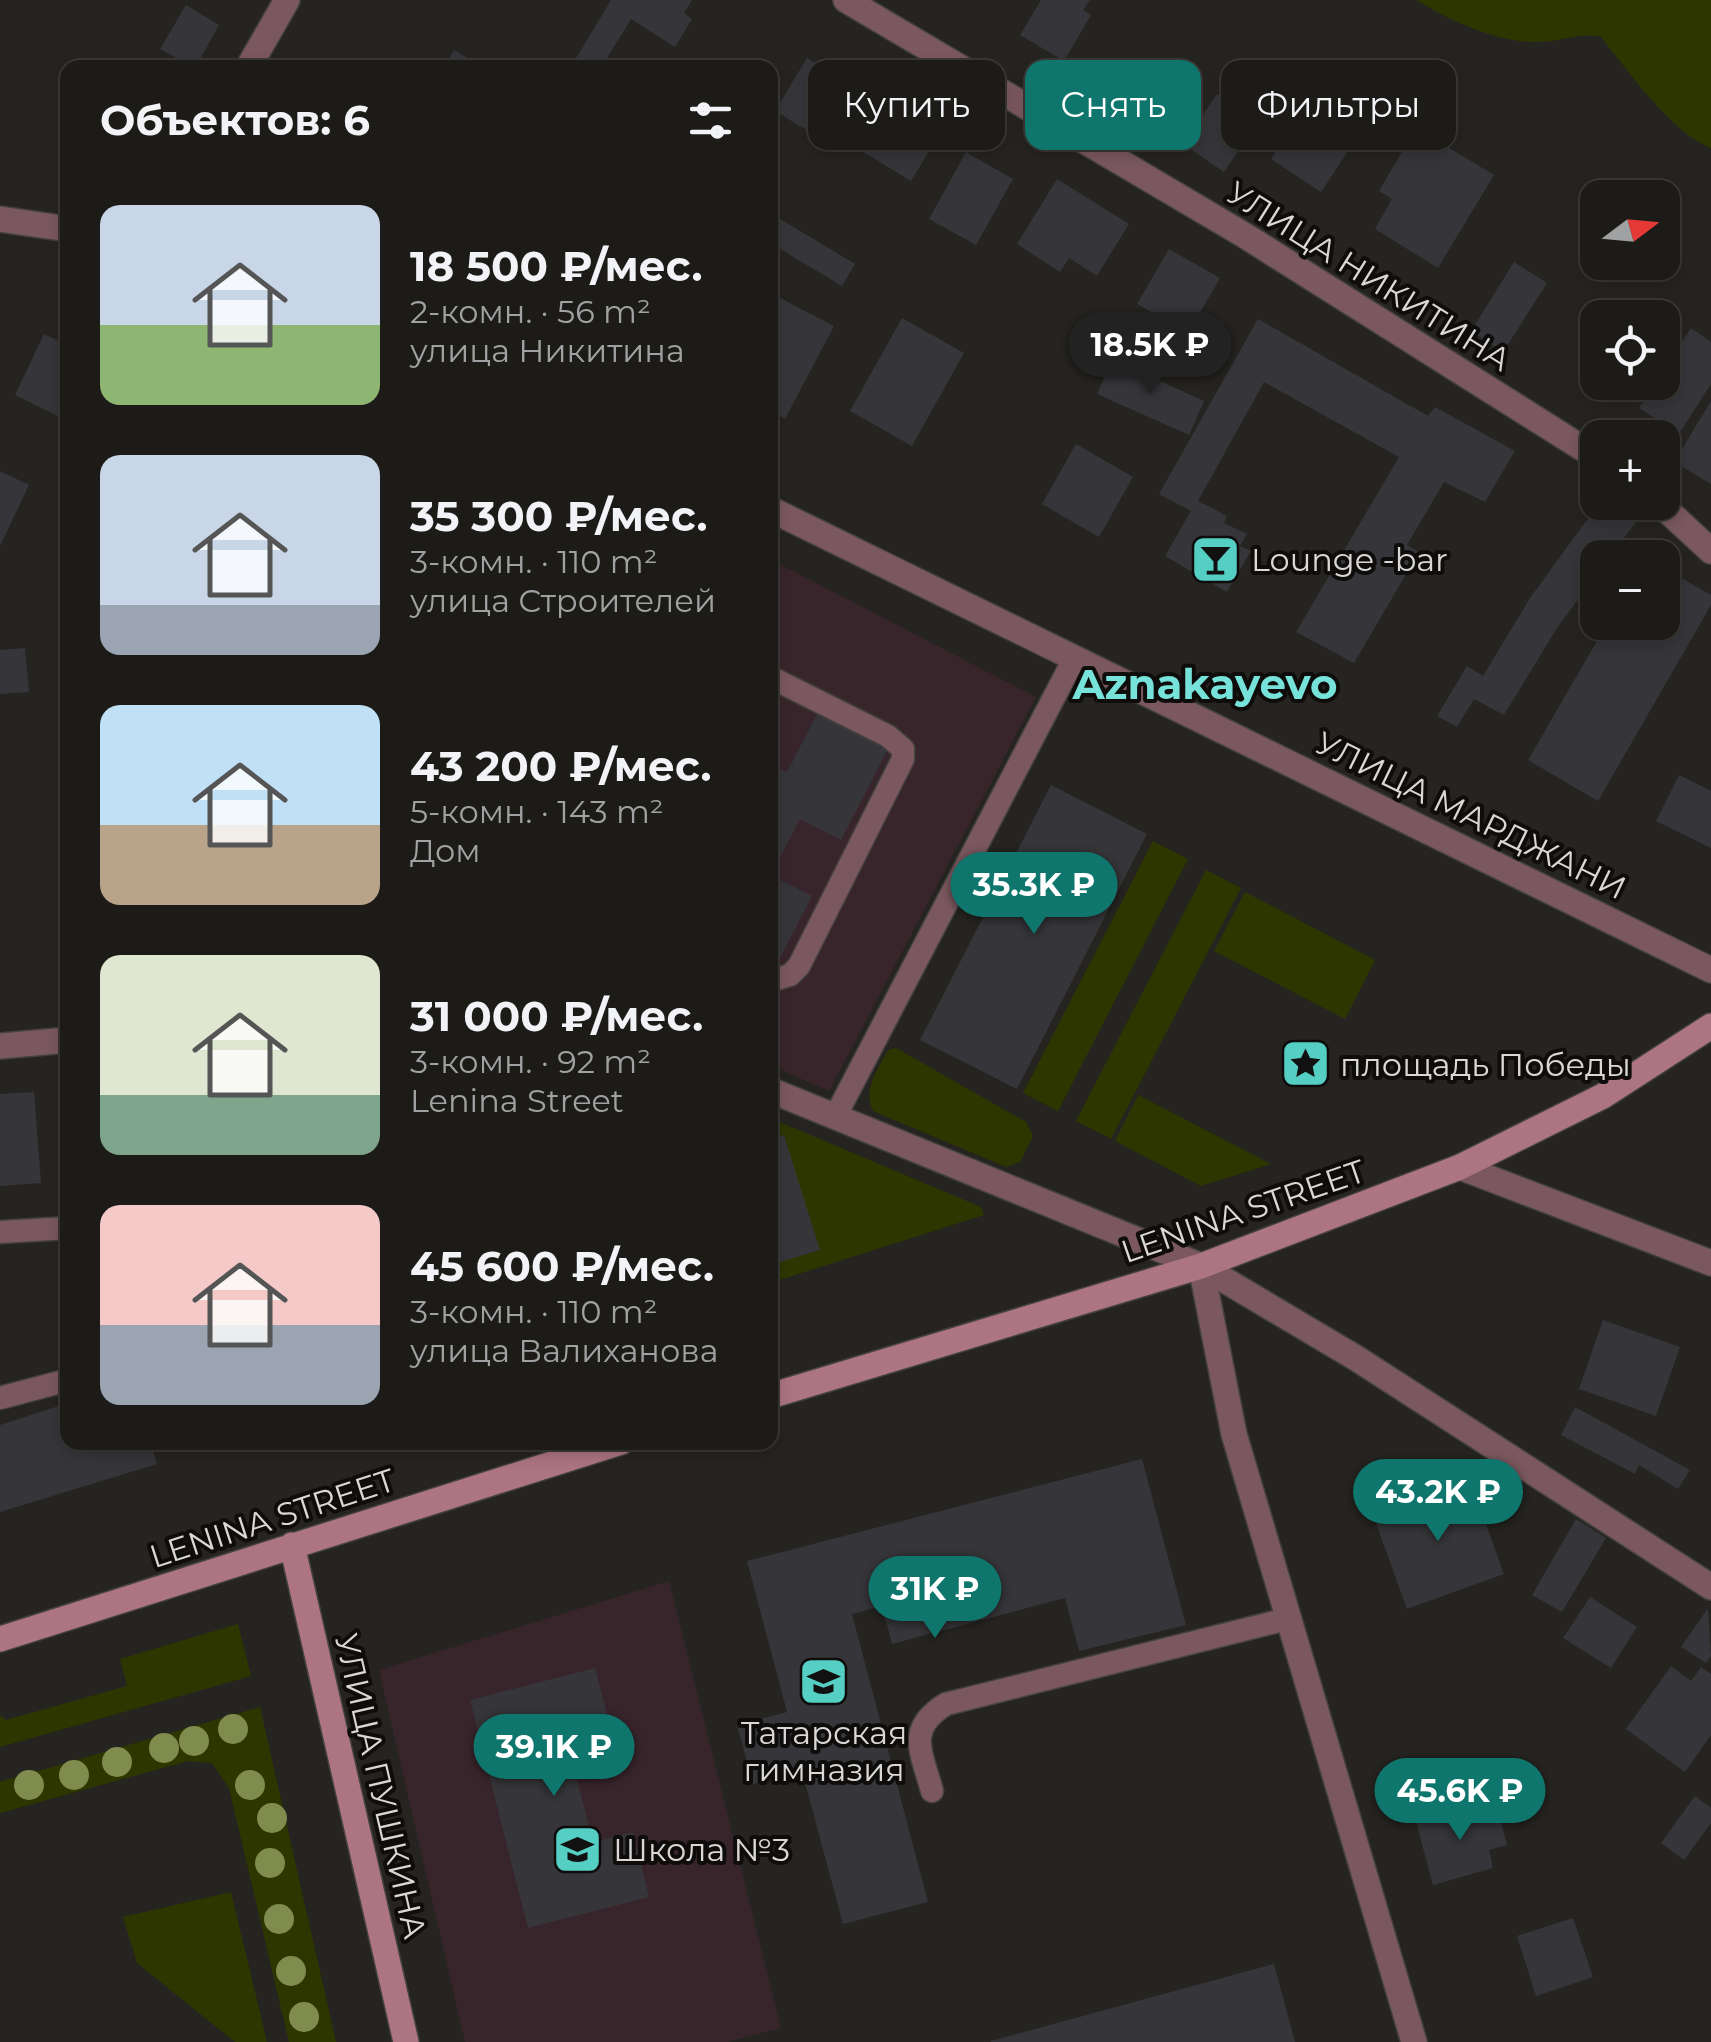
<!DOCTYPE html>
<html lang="ru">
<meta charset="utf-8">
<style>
body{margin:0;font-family:Montserrat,sans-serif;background:#292825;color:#f1f3f6;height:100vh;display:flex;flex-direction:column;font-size:38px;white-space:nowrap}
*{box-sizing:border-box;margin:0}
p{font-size:32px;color:#a0a1a2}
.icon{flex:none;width:55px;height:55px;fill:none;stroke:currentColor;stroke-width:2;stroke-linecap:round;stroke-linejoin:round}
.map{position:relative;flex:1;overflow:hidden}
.side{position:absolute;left:60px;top:60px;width:718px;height:1390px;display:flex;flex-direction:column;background:#1c1b18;border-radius:20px;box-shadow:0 5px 15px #0003,0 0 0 2px #3a3937}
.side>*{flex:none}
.top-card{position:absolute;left:808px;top:60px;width:752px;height:90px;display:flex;gap:20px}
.needle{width:65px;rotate:74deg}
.buttons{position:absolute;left:1580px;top:180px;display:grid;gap:20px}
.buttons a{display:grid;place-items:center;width:100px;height:100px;border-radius:20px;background:#1c1b18;box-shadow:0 5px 15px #0003,0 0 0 2px #3a3937;font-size:50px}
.price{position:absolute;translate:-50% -85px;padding:0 22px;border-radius:35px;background:#0f766e;color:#fff;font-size:32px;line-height:65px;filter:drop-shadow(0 2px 5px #0008)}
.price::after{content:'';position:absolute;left:50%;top:60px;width:30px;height:22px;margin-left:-15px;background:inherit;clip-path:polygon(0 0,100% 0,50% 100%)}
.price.selected{background:#222;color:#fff}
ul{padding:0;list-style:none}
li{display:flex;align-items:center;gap:30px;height:250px;padding:0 40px}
li span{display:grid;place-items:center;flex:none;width:280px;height:200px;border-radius:20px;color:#555}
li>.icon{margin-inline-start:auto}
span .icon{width:120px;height:120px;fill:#fffc;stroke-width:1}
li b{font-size:42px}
h2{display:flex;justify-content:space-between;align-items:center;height:120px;padding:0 40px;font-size:42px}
.pill{padding:0 35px;border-radius:20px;background:#1c1b18;box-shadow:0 5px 15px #0003,0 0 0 2px #3a3937;font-size:35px;line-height:90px}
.pill.selected{background:#0f766e;color:#fff}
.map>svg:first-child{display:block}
</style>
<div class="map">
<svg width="1711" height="2042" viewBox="0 0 1711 2042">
<rect width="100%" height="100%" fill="#262420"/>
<path fill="#38252b" d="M770,559L1036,697L829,1091L770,1065Z
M669,1581L781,2028L728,2042H465L379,1670Z"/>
<path fill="#2e3600" d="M1417,0H1711V148C1670,132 1628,70 1600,36C1576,33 1560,42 1537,42C1499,43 1447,20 1417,0Z
M1153,841L1188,859L1058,1111L1023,1093Z
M1206,870L1241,888L1111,1139L1076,1121Z
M1245,892L1375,960L1345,1019L1214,951Z
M896,1048L1026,1122L1033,1136L1020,1162L1006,1167L873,1111C863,1088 877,1071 888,1050Z
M1138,1095L1271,1164L1201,1186L1115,1141Z
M770,1118L981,1207L984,1215L770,1283Z
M238,1624L251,1676L0,1747V1715L6,1720L127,1686L120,1659Z
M260,1707L336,2042H289L229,1788L212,1763L188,1761L0,1813V1782Z
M231,1892L267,2042H235L137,1963L123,1917Z"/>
<path fill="#363539" d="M611,0H692L684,13L692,19L675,47L631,19L601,68H570Z
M1041,0H1090L1083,10L1091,15L1064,61L1020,35Z
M186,5L219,25L195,68L160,49Z
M454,50L486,68H444Z
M807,58L855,87L823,140L775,111Z
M1155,61L1185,81L1153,128L1123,108Z
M1245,86L1265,100L1253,120L1258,123L1224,172L1183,144L1217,94L1233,104Z
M885,96L942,130L911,181L855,147Z
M1306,107L1356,139L1321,192L1271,159Z
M1416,128L1494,175L1438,268L1375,229L1392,199L1379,191Z
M966,152L1013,179L976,245L929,219Z
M1057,179L1129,224L1097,276L1069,258L1060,272L1017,244Z
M770,213L855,264L842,286L770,243Z
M1169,249L1220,278L1188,333L1137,304Z
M1514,262L1547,283L1503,352L1471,331Z
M778,297L834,326L785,419L770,411L774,366L770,312Z
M902,318L964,353L912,446L850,411Z
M1258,319L1428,416L1435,407L1515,451L1485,502L1444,482L1407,545L1419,552L1354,663L1296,632L1399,457L1264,382L1198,501L1227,516L1224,523L1247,534L1240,546L1251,551L1227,592L1165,556L1191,511L1159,494Z
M1691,328L1711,342V384L1679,434L1639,408L1656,382H1662V372Z
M44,334L68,345V421L15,395Z
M1112,359L1204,401L1189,435L1097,394Z
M1711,401V484L1674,462Z
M1076,444L1133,477L1099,537L1042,504Z
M0,471L29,485L0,546Z
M1600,502L1636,522L1609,558H1598V573L1557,628L1504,715L1474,699L1457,727L1437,716L1467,666L1483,676L1530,598Z
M1662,567L1711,595V605L1598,801L1528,760L1608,622H1662Z
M25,648L29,692L0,694V650Z
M818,712L888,749L841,840L800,819L771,875L812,896L774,970L770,967V764L787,772Z
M1679,775L1711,791V848L1656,821Z
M1051,785L1147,834L1017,1089L920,1040Z
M34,1092L41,1183L0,1186V1094Z
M784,1135L820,1250L770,1265V1139Z
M1603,1320L1680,1347L1656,1416L1579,1389Z
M68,1403V1442H150L157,1464L0,1512V1425Z
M1575,1407L1690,1470L1678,1489L1639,1465L1635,1474L1561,1435Z
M1142,1459L1186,1625L1079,1651L1065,1598L892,1644L882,1606L852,1614L928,1902L843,1924L802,1771L753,1784L737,1725L787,1712L747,1561Z
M1470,1480L1504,1574L1407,1609L1373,1515Z
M1576,1519L1606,1538L1562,1612L1532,1595Z
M1590,1597L1637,1627L1611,1668L1563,1638Z
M1708,1608L1711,1656L1706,1663L1681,1647Z
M1671,1666L1691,1681L1701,1667L1711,1674V1735L1685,1772L1626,1729Z
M595,1668L613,1738L569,1749L593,1842L633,1832L649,1897L528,1928L470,1700Z
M1695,1796L1711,1808V1823L1684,1860L1661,1843Z
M1480,1804L1484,1822L1500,1818L1507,1845L1489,1850L1493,1868L1433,1885L1416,1822Z
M1573,1918L1593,1977L1536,1996L1517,1936Z
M1274,1964L1295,2042H991V2041Z"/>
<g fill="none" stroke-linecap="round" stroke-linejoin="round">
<defs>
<path id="service" d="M770,677L888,736L903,749V759L799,966L790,975L770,981
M835,1117L1075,657
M0,1232L68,1228
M0,1398L68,1380
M932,1791C922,1753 905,1729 946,1704L1287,1619"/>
<path id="minor" d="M846,0L1244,235L1598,458
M248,68L287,0
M0,219L68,229
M1658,502L1711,551
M770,509L1711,970
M0,1046L68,1040
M770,1090L1201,1266L1356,1358L1711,1587
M1460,1167L1711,1263
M1201,1266L1234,1434L1414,2042"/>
<path id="secondary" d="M770,1396L1201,1266L1460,1167L1603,1096L1711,1026
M292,1545L406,2042
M0,1639L621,1442"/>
</defs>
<use href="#service" stroke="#43413d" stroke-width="25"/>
<use href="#minor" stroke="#43413d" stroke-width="28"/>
<use href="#secondary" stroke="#43413d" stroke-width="28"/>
<use href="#service" stroke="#7b5860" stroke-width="22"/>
<use href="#minor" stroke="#7b5860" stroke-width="25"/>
<use href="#secondary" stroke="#ad7481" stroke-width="25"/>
</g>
<g fill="#808c4e">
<circle cx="233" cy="1729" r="15"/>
<circle cx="194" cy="1741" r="15"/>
<circle cx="164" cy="1748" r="15"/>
<circle cx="117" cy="1762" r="15"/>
<circle cx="74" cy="1775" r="15"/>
<circle cx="29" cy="1785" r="15"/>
<circle cx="250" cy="1785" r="15"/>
<circle cx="272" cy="1818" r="15"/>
<circle cx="270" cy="1863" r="15"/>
<circle cx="279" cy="1919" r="15"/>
<circle cx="291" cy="1971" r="15"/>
<circle cx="304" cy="2017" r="15"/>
</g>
<defs>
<symbol id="bar-square" viewBox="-11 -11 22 22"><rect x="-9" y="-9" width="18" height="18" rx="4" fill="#55cec4" stroke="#0e0d0c"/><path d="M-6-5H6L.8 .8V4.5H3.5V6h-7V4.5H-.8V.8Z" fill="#111"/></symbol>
<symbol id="sight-square" viewBox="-11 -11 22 22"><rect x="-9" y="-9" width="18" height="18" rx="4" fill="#55cec4" stroke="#0e0d0c"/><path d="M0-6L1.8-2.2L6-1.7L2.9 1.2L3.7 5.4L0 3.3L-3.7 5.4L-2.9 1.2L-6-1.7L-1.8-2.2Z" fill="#111"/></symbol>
<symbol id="school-square" viewBox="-11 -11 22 22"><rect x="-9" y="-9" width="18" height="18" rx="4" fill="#55cec4" stroke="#0e0d0c"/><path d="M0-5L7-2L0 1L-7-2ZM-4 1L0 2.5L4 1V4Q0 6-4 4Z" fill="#111"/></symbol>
</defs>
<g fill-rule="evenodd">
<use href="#bar-square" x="1188" y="532" width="55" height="55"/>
<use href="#sight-square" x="1278" y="1036" width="55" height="55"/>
<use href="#school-square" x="796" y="1654" width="55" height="55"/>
<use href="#school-square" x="550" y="1822" width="55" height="55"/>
</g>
<g text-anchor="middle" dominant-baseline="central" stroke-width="8" stroke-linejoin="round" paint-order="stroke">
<g font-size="32" fill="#d9d8d6" stroke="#0e0d0c">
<text transform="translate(1369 276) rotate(32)">УЛИЦА НИКИТИНА</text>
<text transform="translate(1471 815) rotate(26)">УЛИЦА МАРДЖАНИ</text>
<text transform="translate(1243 1211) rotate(-19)">LENINA STREET</text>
<text transform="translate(272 1518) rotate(-18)">LENINA STREET</text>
<text transform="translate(381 1786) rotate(77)">УЛИЦА ПУШКИНА</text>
</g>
<g font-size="32" fill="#d9d8d6" stroke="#0e0d0c" text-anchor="start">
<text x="1251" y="559">Lounge -bar</text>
<text x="1340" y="1064">площадь Победы</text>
<text x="824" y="1732" text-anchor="middle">Татарская<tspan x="824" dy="37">гимназия</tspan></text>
<text x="613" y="1849">Школа №3</text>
</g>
<g font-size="42" font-weight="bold" fill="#77e2d9" stroke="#0e0d0c">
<text x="1205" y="684">Aznakayevo</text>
</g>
</g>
</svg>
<div class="buttons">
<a><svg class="needle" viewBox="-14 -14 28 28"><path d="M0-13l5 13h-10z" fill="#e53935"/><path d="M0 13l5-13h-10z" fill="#a0a1a2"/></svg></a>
<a><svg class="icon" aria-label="locate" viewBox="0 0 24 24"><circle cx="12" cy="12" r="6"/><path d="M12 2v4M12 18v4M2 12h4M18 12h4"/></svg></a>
<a>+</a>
<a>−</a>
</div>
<b class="price selected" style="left:1150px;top:397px">18.5K ₽</b>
<b class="price" style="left:1034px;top:937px">35.3K ₽</b>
<b class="price" style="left:1438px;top:1544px">43.2K ₽</b>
<b class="price" style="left:935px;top:1641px">31K ₽</b>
<b class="price" style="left:554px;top:1799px">39.1K ₽</b>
<b class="price" style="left:1460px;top:1843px">45.6K ₽</b>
<div class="top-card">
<a class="pill">Купить</a>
<a class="pill selected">Снять</a>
<a class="pill">Фильтры</a>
</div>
<section class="side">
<h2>Объектов: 6<svg class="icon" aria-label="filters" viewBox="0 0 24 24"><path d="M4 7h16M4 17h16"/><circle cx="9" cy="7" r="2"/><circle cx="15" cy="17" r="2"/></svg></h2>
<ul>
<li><span style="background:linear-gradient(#c9d6e8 60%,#8fb573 0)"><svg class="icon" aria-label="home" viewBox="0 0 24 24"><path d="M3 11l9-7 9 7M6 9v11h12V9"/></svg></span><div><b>18 500 ₽/мес.</b><p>2-комн. · 56 m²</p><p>улица Никитина</p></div></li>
<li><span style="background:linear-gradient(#c9d6e8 75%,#9aa5b1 0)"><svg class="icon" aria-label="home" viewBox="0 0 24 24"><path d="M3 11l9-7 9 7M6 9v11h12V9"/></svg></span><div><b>35 300 ₽/мес.</b><p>3-комн. · 110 m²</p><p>улица Строителей</p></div></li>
<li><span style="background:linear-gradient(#bfe0f5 60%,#b9a48a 0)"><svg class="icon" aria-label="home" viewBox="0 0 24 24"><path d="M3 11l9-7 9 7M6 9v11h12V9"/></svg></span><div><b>43 200 ₽/мес.</b><p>5-комн. · 143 m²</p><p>Дом</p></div></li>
<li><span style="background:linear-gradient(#dfe7d0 70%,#7fa58c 0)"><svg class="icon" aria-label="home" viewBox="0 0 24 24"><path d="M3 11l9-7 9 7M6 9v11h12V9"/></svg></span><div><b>31 000 ₽/мес.</b><p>3-комн. · 92 m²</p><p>Lenina Street</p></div></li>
<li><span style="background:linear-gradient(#f6c9c9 60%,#9aa5b1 0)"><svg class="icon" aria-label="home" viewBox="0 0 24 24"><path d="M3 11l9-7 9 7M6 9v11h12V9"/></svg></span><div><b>45 600 ₽/мес.</b><p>3-комн. · 110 m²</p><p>улица Валиханова</p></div></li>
</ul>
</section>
</div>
